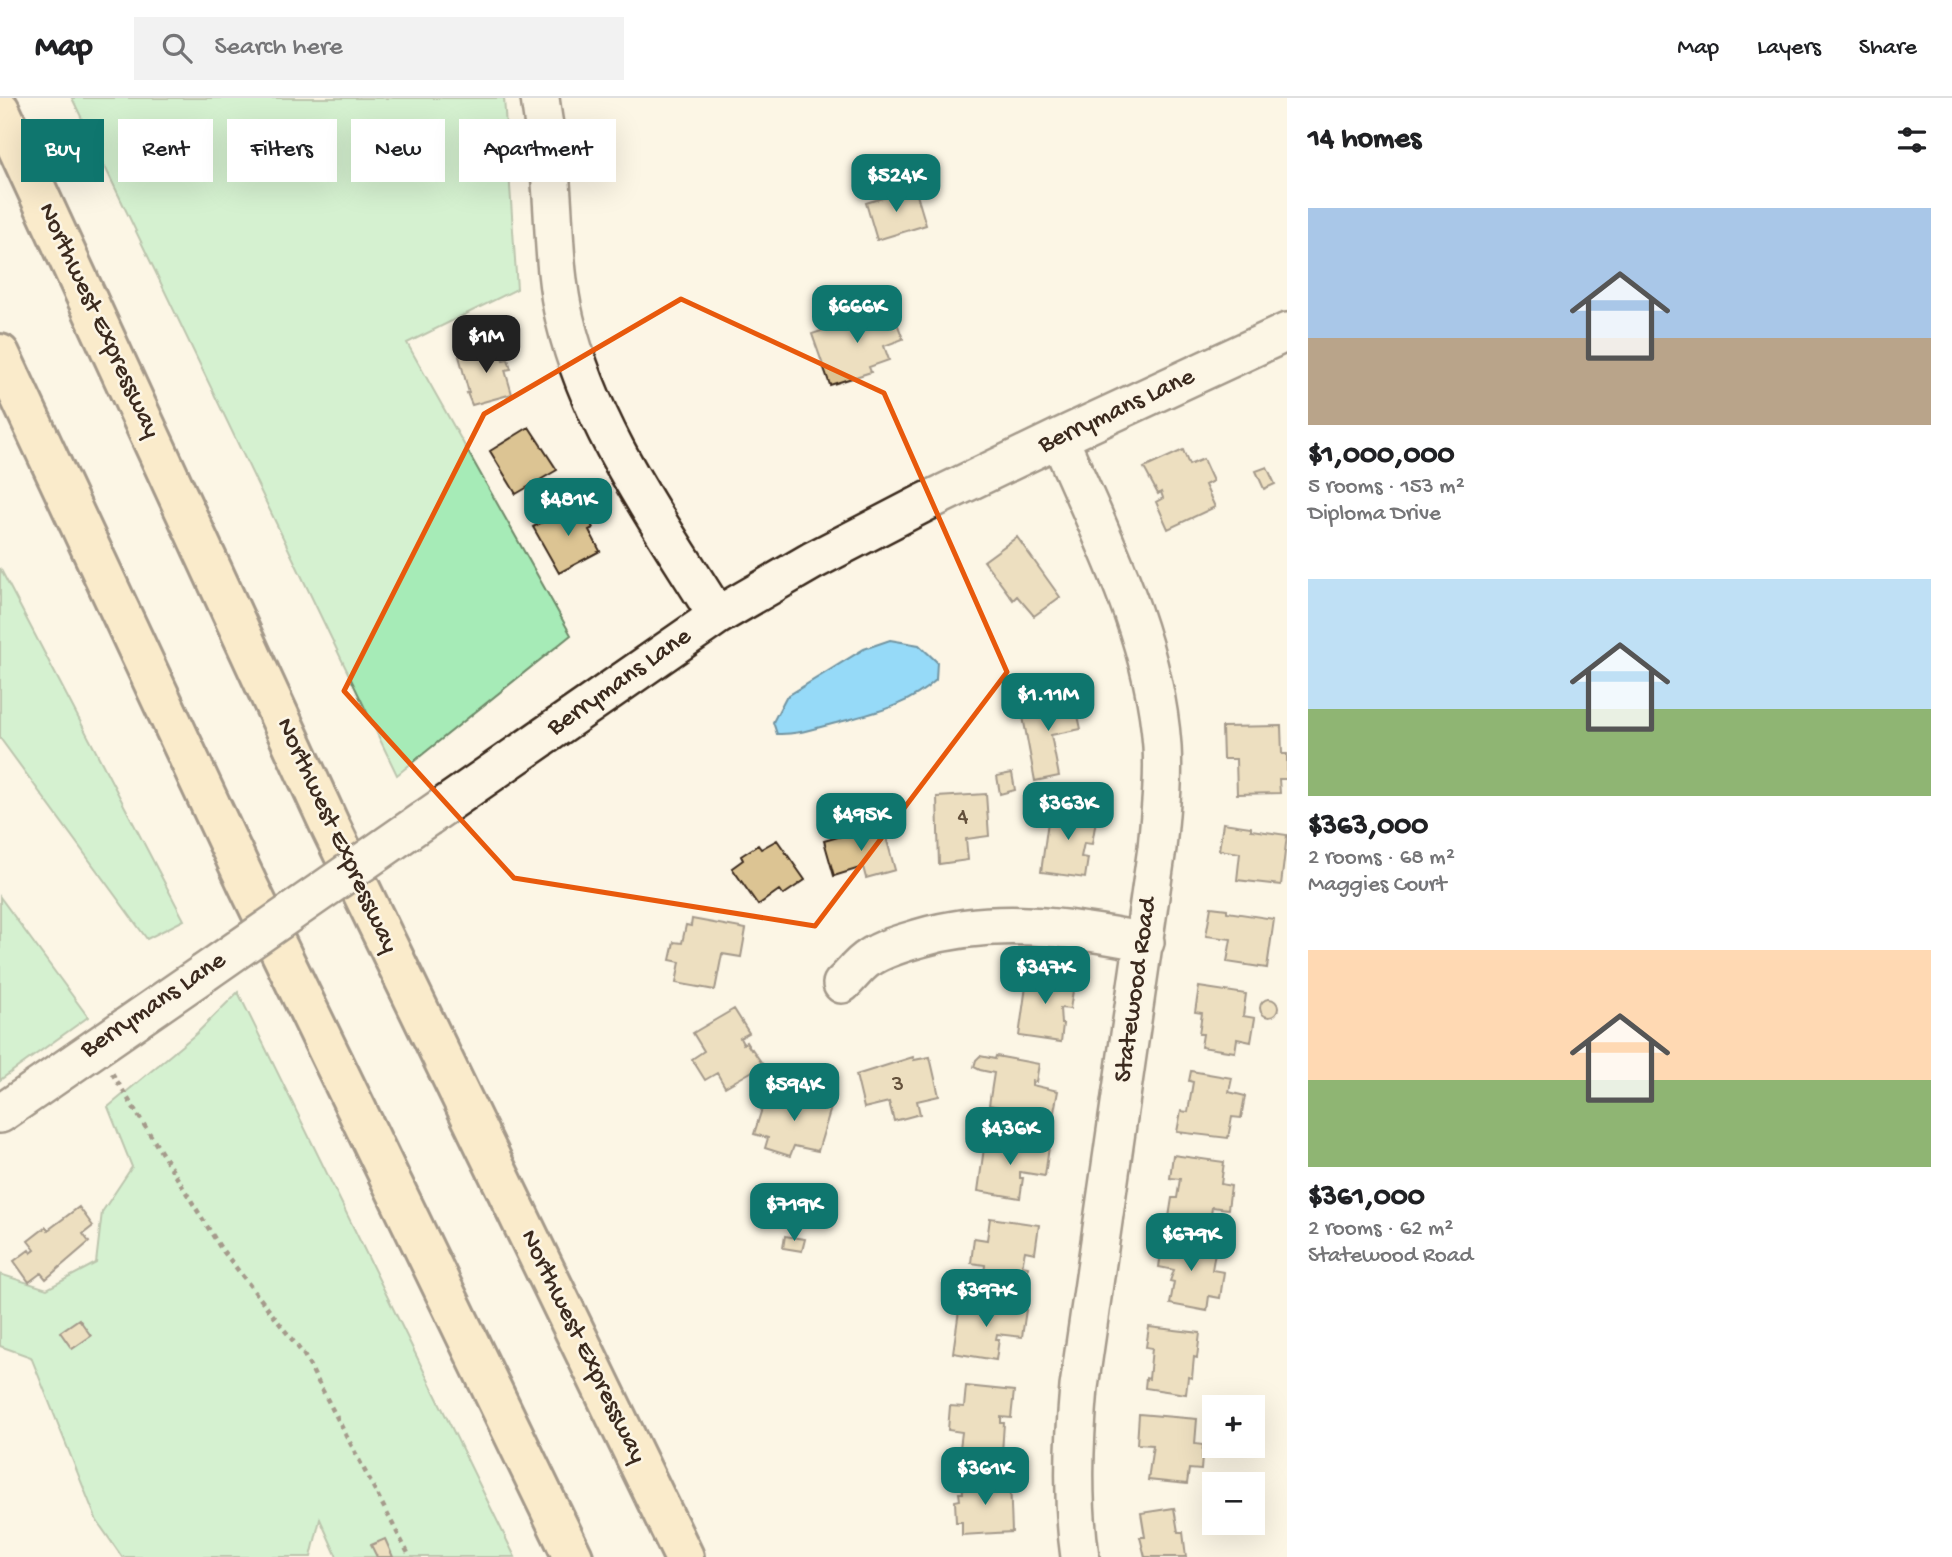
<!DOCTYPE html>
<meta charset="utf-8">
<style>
body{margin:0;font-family:"Gochi Hand",sans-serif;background:#f2f2f2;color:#202124;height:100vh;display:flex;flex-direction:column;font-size:26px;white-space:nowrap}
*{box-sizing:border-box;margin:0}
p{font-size:23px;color:#757577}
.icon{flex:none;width:38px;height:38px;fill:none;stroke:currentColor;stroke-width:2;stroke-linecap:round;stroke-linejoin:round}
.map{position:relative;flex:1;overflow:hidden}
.details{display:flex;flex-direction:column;background:#fff;width:665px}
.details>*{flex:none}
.banner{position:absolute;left:21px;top:21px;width:665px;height:63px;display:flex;gap:14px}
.tools{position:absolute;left:1202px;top:1297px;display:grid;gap:14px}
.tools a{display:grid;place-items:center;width:63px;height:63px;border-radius:0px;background:#fff;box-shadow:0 7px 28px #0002;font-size:35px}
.price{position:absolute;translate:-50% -60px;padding:0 16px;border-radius:14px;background:#0f766e;color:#fff;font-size:23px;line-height:46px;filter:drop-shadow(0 2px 4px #0008)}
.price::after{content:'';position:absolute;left:50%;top:42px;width:21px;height:16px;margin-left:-10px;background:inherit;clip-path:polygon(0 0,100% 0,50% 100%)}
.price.active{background:#222;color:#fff}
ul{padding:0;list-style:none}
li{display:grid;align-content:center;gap:14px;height:371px;padding:0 21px}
li span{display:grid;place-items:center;height:217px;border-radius:0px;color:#555}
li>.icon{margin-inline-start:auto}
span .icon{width:126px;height:126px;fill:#fffc;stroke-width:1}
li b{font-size:30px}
h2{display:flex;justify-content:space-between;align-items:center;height:84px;padding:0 21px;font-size:30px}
.pill{padding:0 24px;border-radius:0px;background:#fff;box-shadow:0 7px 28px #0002;font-size:24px;line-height:63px}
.pill.active{background:#0f766e;color:#fff}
header{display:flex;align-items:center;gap:42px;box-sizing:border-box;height:98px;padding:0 35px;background:#fff;border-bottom:2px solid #e0e0e0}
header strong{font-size:33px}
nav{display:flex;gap:38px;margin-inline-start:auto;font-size:24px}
.search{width:490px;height:63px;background:#f2f2f2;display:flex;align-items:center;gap:18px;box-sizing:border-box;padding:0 24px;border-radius:0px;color:#757577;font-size:26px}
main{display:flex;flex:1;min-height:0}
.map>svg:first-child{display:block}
</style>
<header>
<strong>Map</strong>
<div class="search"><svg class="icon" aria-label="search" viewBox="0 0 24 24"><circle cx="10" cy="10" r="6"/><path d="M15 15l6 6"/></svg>Search here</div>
<nav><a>Map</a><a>Layers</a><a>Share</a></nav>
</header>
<main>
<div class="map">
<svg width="1287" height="1459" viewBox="0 0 1287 1459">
<rect width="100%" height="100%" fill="#fcf5e5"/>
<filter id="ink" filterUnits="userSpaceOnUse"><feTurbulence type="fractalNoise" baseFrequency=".0143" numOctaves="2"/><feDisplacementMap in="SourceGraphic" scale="14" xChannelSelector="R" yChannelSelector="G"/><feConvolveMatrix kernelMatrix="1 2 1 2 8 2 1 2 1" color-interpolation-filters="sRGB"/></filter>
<g filter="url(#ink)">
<path fill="#a6ebb7" stroke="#708a6a" stroke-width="2" d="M72,0H504L517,191L407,245L571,537L397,677Z
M0,470L184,822L147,841L0,640Z
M0,799L88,919L0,982Z
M238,894L515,1459H337L320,1421L311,1459H122L97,1423L31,1259L0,1248V1176L47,1191L96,1165L102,1114L132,1069L108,1009L197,935Z"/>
<path fill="#96daf8" stroke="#7294a1" stroke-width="2" d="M890,542L919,547L937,564L936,582C907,609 872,615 836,625C815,630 798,637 777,636L773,624L786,599L864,551Z"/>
<path fill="#dcc493" stroke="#3b2a1e" stroke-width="2" d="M915,90L926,127L877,142L866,105Z
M891,209L903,241L884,248L889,262L869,269L871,274L830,287L812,236Z
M499,247L503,262L508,261L511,271L505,272L512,296L472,307L467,295H469L459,258Z
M529,329L557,372L516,396L490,353Z
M1183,352L1189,367L1203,361L1213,383L1205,387L1215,409L1168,431L1156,404L1163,400L1161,394L1158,396L1144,370Z
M1267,369L1275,386L1264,391L1256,373Z
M580,404L593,430L589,432L600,453L559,475L533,429Z
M1017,439L1060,499L1034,518L1017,498L1013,502L984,463Z
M1063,600L1064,605L1075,604L1081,631L1051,637L1059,678L1035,683L1021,608Z
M1281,628L1282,656H1287V681H1279L1280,695L1237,696L1236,661H1223L1222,629Z
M1012,675L1015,692L1000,696L997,678Z
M986,696L989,738L966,741L968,762L939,766L937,699Z
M1050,709L1097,716L1092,746L1084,745L1081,759L1088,760L1085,780L1041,774Z
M1223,725L1251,729V732L1287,737L1281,787L1237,782L1240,755L1219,752Z
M883,728L895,772L866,780L863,769L834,778L824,743L873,729L874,731Z
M777,742L805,782L783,797L779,792L758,807L732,770L743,762L741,758L758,747L761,751Z
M1211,809L1227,811V814L1274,821L1267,870L1227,864L1231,841L1206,838Z
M692,821L746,831L741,859L722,856L715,892L676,885L680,864L670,862L674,844L682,845L686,827L691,828Z
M1028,874L1075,881L1070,911L1060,910L1061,926H1063L1061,944L1019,938Z
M1199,889L1246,896L1243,918L1255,920L1251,944L1237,941L1235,954L1201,949L1203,936H1199L1202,915L1195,914Z
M1260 910a9 9 0 1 1 18 0a9 9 0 1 1-18 0Z
M734,911L749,935L740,940L743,946L746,944L751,952L752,951L763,967L725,989L717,975L705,982L692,961L704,953L693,935Z
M980,958L995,961L996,958L1039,966L1036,984L1032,983V987L1058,993L1053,1019L989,1007L994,975L980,972L974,969L976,962Z
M913,959L914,962L930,959L939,998L917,1003L920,1016L894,1023L889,1004L864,1010L856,977Z
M1191,973L1232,980L1229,994L1245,998L1241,1020L1232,1019L1228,1040L1177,1034L1181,1013L1188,1014L1193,984L1189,983Z
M807,994L833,1003L818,1053L794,1048L790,1058L765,1050L768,1040L754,1036L766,998L790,1005V1003L802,1009Z
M985,1043L1049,1049L1045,1078L1020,1074V1080H1023L1020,1100L978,1093Z
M1173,1057L1224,1064L1221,1086L1231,1088L1228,1111L1212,1109L1210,1125L1169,1119L1172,1100H1177L1180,1081L1170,1080Z
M79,1109L93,1128L83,1136L89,1144L46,1181L41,1175L29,1184L14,1163L29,1152L31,1155L35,1152L28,1143L46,1129L48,1132Z
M990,1120L1039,1127L1035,1155L1025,1153L1022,1168L1028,1169L1025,1188L983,1183L985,1167L971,1165L974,1140L987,1142Z
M785,1138L805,1141L802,1153L783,1150Z
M1163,1140L1216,1148L1212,1172L1224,1174L1220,1200L1209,1198L1207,1213L1170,1206L1174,1184L1170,1183L1174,1172L1159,1169Z
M960,1205L1026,1212L1022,1239L997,1236L996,1241H999L996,1262L953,1255Z
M79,1221L91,1238L72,1251L60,1234Z
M1149,1229L1200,1235L1197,1260L1194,1259L1192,1280L1188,1279L1186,1296L1145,1290L1146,1280L1149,1281L1152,1250L1146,1249Z
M966,1288L1014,1293L1011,1320L1001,1319V1325H1004L1002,1355L960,1350L962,1334L948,1332L950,1308L964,1309Z
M1139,1316L1197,1321L1195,1346L1203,1347L1201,1372L1189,1371L1187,1386L1148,1382L1153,1347L1137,1346Z
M977,1381L978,1384L1010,1382L1012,1434L962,1437V1424H956L955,1403L960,1402L959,1395H963L962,1382Z
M1174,1410L1178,1434H1183L1186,1459H1145L1140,1439H1145L1141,1415Z
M385,1441L393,1459H377L371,1447Z"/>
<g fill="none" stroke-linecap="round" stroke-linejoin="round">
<defs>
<path id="minor" d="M540,0C543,24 548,49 550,74C555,123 553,173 565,222C591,331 659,424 717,518
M1059,340C1102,439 1154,538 1162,648C1164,682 1160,716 1157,750L1079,1289C1074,1347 1072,1402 1080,1459
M428,719L717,518L812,463L924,405L1059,340L1287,234
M842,886C851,878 859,866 869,860C884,850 903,845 920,840C994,818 1070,829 1145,844
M0,1016L204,875"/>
<path id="highway" d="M0,12L331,730L684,1459
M0,256L247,785L573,1459"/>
</defs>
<use href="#minor" stroke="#3b2a1e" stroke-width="42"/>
<use href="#highway" stroke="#3b2a1e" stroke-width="44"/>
<path stroke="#3b2a1e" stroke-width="4.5" stroke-dasharray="5 5" stroke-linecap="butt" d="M112,975L220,1149L304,1257L410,1459"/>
<use href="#minor" stroke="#fcf5e5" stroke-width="37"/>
<use href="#highway" stroke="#f9deab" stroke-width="38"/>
<defs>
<path id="minor-bridge" d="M204,875L428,719"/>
</defs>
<use href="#minor-bridge" stroke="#3b2a1e" stroke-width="42" stroke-linecap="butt"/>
<use href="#minor-bridge" stroke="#fcf5e5" stroke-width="37"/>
</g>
</g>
<path d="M0 0H1287V1459H0ZM681,201L884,295L1007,574L815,828L514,780L344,593L484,316Z" fill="#fcf5e5" fill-opacity=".55" fill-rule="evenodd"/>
<path fill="none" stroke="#e8590c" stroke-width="5" stroke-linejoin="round" d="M681,201L884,295L1007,574L815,828L514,780L344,593L484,316Z"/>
<g text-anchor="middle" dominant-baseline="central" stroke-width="5" stroke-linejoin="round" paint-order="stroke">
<g font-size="23" fill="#63503b">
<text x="963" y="719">4</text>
<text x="898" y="987">3</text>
</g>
<g font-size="26" fill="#3b2a1e" stroke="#fcf5e5">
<text transform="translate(98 223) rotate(65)">Northwest Expressway</text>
<text transform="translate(1117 314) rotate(-25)">Berrymans Lane</text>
<text transform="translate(620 585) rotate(-35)">Berrymans Lane</text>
<text transform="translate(336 738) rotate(65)">Northwest Expressway</text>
<text transform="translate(1137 892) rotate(-82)">Statewood Road</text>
<text transform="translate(154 908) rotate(-34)">Berrymans Lane</text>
<text transform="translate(582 1249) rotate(64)">Northwest Expressway</text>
</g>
</g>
</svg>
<div class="tools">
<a>+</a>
<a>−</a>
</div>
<b class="price" style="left:896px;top:116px">$524K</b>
<b class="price" style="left:857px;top:247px">$666K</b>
<b class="price active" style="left:486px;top:277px">$1M</b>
<b class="price" style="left:568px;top:440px">$481K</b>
<b class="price" style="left:1048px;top:635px">$1.11M</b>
<b class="price" style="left:1068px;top:744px">$363K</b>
<b class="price" style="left:861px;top:755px">$495K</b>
<b class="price" style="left:1045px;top:908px">$347K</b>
<b class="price" style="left:794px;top:1025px">$594K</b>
<b class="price" style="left:1010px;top:1069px">$436K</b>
<b class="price" style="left:794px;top:1145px">$719K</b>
<b class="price" style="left:1191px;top:1175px">$679K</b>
<b class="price" style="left:986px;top:1231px">$397K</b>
<b class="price" style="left:985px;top:1409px">$361K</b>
<div class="banner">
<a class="pill active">Buy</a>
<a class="pill">Rent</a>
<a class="pill">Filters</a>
<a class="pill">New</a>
<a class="pill">Apartment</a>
</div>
</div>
<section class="details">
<h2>14 homes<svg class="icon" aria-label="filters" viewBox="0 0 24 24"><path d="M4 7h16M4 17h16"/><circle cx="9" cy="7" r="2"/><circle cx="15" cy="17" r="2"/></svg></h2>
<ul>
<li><span style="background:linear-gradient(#a9c7e8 60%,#b9a48a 0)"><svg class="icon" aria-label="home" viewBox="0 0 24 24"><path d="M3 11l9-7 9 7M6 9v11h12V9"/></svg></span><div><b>$1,000,000</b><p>5 rooms · 153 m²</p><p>Diploma Drive</p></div></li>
<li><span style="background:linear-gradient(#bfe0f5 60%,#8fb573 0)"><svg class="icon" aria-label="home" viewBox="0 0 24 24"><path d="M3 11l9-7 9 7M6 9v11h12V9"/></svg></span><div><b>$363,000</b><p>2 rooms · 68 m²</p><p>Maggies Court</p></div></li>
<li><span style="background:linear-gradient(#ffd9b3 60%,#8fb573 0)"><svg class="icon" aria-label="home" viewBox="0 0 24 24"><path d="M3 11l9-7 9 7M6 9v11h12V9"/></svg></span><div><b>$361,000</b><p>2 rooms · 62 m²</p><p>Statewood Road</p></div></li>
</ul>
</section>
</main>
